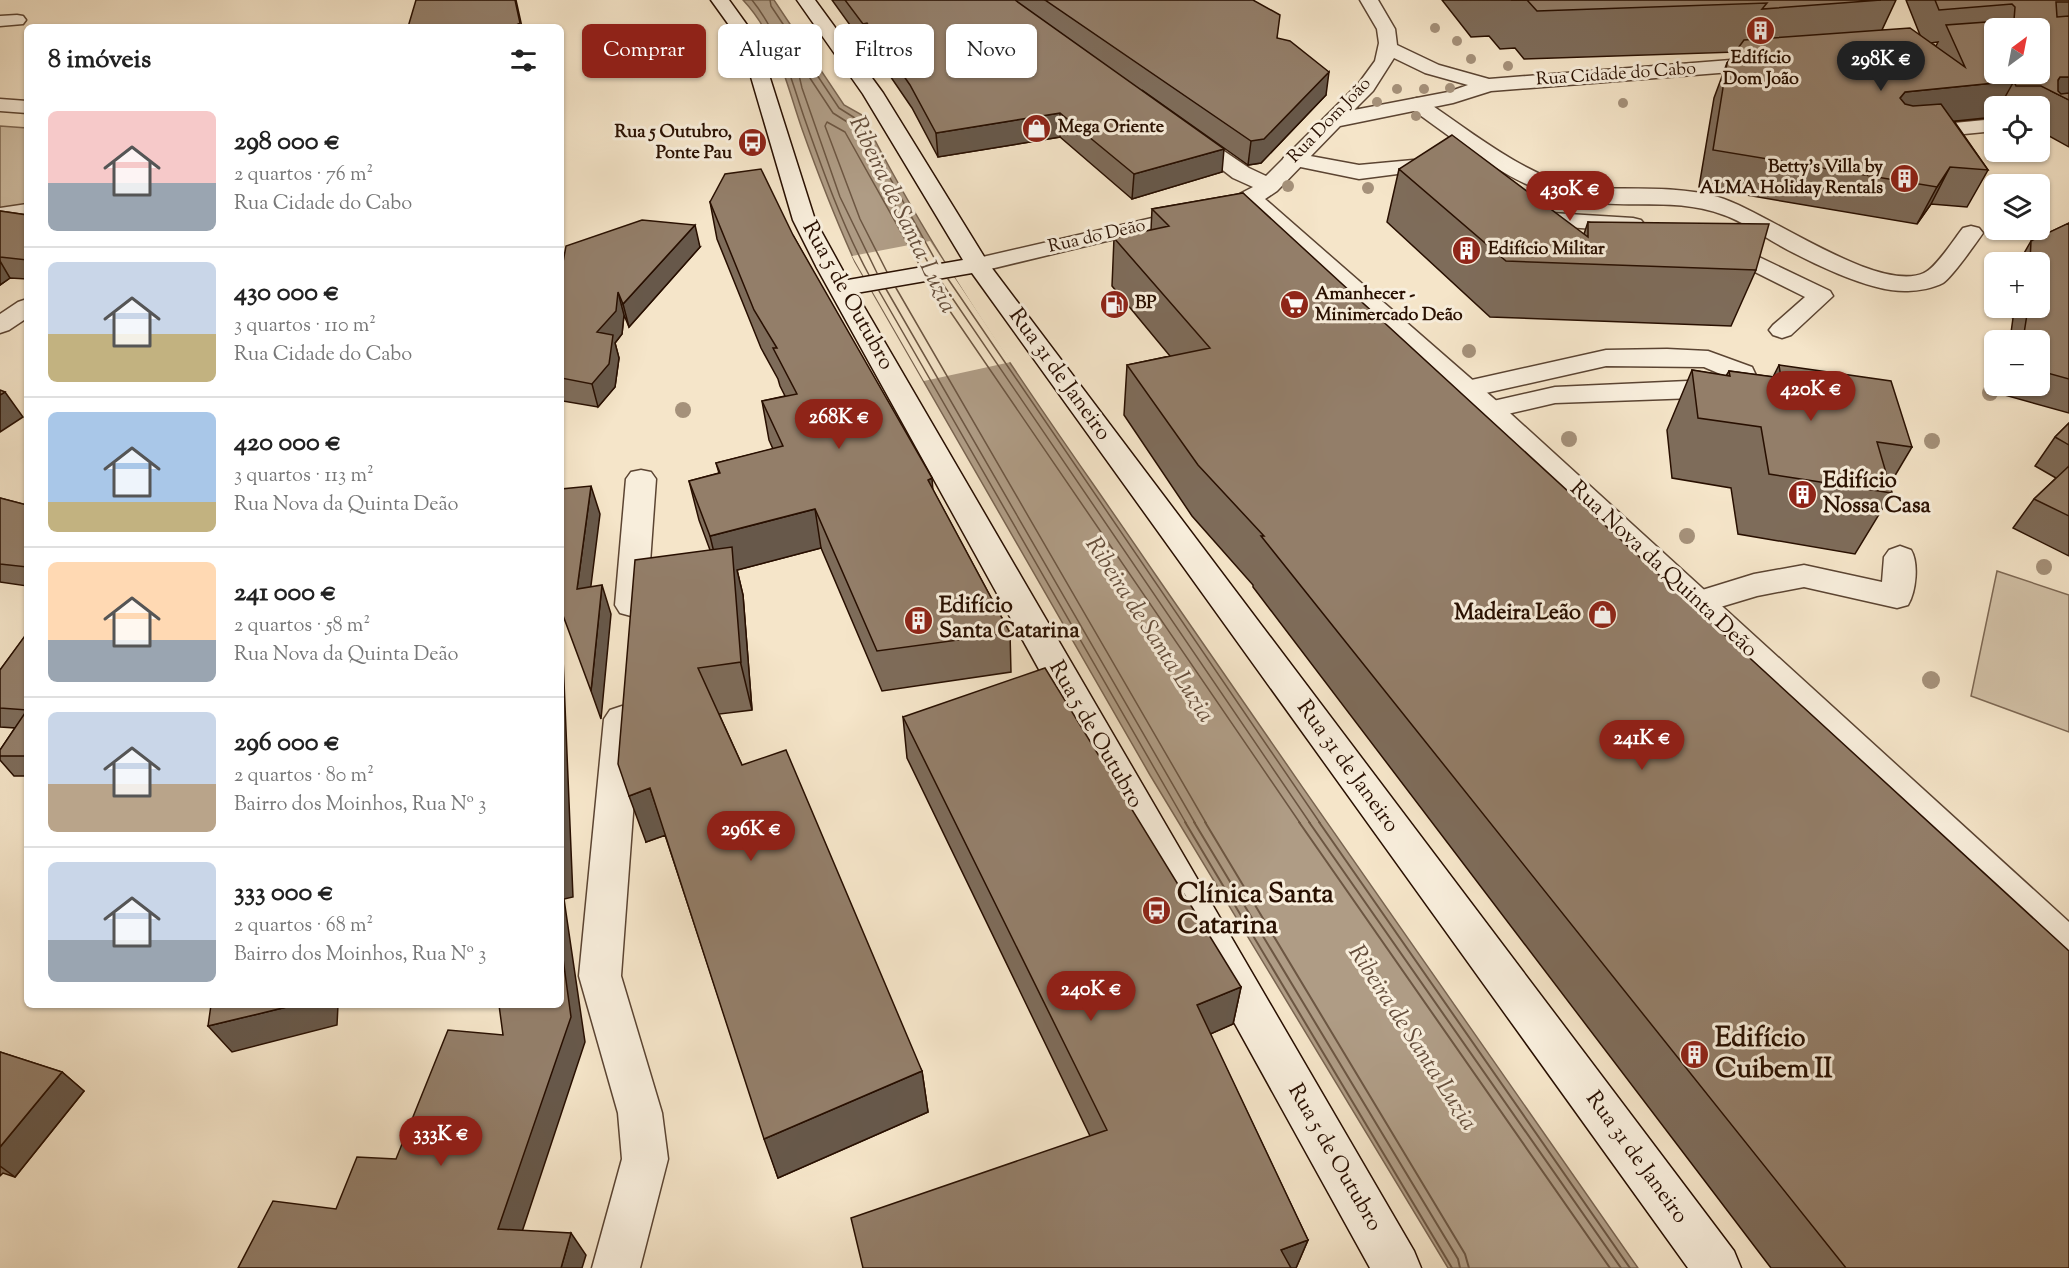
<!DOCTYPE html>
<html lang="pt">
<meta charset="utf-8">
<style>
body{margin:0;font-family:"Sorts Mill Goudy",serif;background:#f2f2f2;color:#222;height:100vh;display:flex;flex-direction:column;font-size:22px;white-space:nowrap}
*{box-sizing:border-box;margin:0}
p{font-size:20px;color:#767676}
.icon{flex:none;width:33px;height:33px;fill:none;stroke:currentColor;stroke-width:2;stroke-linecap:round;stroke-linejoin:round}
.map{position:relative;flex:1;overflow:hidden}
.drawer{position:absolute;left:24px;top:24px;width:540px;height:984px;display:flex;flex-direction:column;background:#fff;border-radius:9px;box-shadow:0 2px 4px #0004}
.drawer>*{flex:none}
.banner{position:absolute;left:582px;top:24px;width:570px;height:54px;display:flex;gap:12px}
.needle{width:39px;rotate:32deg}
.controls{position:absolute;left:1984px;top:18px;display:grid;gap:12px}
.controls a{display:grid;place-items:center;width:66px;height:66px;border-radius:9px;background:#fff;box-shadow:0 2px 4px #0004;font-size:30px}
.price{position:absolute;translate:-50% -51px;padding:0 14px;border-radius:21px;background:#8f2418;color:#fff;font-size:20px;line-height:39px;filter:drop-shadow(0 2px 3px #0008)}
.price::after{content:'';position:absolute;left:50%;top:36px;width:18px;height:14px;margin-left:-9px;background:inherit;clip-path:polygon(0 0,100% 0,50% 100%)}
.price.on{background:#222;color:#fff}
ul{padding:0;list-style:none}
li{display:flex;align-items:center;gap:18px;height:150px;padding:0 24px}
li+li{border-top:2px solid #e0e0e0}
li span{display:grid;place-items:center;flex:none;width:168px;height:120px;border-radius:9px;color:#555}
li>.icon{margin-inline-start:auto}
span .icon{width:72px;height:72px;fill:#fffc;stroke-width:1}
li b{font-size:26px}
h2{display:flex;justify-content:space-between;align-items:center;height:72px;padding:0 24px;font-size:26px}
.tag{padding:0 21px;border-radius:9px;background:#fff;box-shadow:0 2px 4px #0004;font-size:21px;line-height:54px}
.tag.on{background:#8f2418;color:#fff}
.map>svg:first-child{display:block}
</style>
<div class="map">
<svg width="2069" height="1268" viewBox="0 0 2069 1268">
<rect width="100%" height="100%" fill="#f5e5c9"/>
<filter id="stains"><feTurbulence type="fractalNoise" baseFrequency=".00333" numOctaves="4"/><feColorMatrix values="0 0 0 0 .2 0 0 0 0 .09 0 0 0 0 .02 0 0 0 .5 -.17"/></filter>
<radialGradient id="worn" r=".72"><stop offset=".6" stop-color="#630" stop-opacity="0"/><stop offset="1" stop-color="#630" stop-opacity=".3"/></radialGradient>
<path fill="#d2c1a7" stroke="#7d6854" stroke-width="1.5" d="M0,126L27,128V205L0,209Z
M1997,571L2069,595V732L1971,696Z"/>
<path fill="#af9c85" stroke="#796450" stroke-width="1.5" d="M743,0H774L844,105L862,115C943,277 1053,424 1155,574C1315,806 1476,1037 1638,1268H1448L1150,775L855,262C835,218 818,174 802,129C786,83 777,36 743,0Z"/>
<path fill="#f5e5c9" d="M930,241L934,247L1011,362L924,381L852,256Z"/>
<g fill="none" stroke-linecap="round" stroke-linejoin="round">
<path stroke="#6c5642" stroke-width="1.5" d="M752,0C780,35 790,76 804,117C823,171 842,225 869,275
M770,0L771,6L839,108L858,120L937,263
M887,272L860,219L825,126L827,122L845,132L920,266
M877,273L840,197L802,88L798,71L800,68L804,69L833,113L852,125L873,167L929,264
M948,279L1320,823
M940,280L1310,823
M930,282L1300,823
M896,288L1206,823
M886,289L1195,823
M879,291L1186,823"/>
<path stroke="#6c5642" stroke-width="2" d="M1185,822L1452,1268
M1194,822L1458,1259L1460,1268
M1205,822L1465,1254L1469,1268
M1299,822L1610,1268
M1309,822L1621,1268
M1319,822L1630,1268"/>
<defs>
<path id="lane" d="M17,15L23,16L26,20L23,24L0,26V16Z
M1417,98L1424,100C1472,132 1523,175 1581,188C1625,190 1675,185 1718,197C1766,211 1877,294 1924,273C1936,268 1954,239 1963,228L1971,226L1979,228L1983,233C1976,243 1952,277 1943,283C1934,288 1918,291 1908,291C1870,293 1805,260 1772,241C1757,232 1741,221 1724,215C1677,197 1629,209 1580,201C1519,193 1460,143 1410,108L1407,104L1410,100Z
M1995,119V131L1913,139L1906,137L1903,133L1906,129L1913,127Z
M1294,153L1359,165L1413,160L1454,168L1457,173L1454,178L1446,180L1413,172L1359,179L1286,164L1283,159L1286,154Z
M1536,212L1633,218L1641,220L1645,225L1641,230L1633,232L1528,224L1525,219L1528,214Z
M1717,237L1830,291L1833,296L1791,335L1782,338L1773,335L1769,330L1773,325L1805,297L1709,249L1705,244L1709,239Z
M1667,349L1708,351L1752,367L1760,384L1757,390L1723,397L1555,403L1490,418L1480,416L1476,410L1480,404L1555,387L1732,379L1704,367L1606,366L1468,397L1458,395L1454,389L1458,383L1606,350Z
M1900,546L1911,550C1919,563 1916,592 1908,605L1897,608L1804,587L1757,596L1697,614L1686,611L1681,603L1686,595L1754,574L1804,565L1882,582L1884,557L1889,550Z"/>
<path id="street" d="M1360,0H1378L1395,29L1397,45L1439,65L1489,79L1769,57L1776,59L1779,63L1776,67L1769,69L1491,91L1453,103L1340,126L1277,191L1265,199L1500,404L2069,922V966L2055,961L1480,416L1248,207L978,272L970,270L966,265L970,260L978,258L1226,201L1253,187L1233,178L1176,134L1179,130L1186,128L1193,130L1249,168L1266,176L1359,83L1375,61L1379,43L1377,29ZM1394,58L1425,73L1468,85L1448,92L1354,110L1373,91Z
M0,99L27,101V113L0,111Z
M27,204V218L0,222V208Z
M27,299V318L9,330L0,333V314L18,302Z
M641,470L651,472L656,479L647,605L642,613L631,616L620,613L615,605L626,479L631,472Z
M622,706L634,710L640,719L621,976L662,1113L668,1159L640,1268H592L622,1159L618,1113L579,976L604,719L610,710Z"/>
<path id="secondary" d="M711,0H729L747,25L762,53L815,220L848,280L963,260L863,94L797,0H815L883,93L988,263L1734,1251L1741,1268H1688L972,273L856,293L1414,1251L1421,1268H1370L817,268L793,220L744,53L729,25Z"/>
</defs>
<use href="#lane" stroke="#5b4432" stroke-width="3"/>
<use href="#street" stroke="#5b4432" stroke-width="3"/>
<use href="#secondary" stroke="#280f00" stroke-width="3"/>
<use href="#lane" fill="#f8eedc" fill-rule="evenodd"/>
<use href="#street" fill="#f8eedc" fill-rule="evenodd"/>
<use href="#secondary" fill="#f8eedc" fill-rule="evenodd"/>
</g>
<g fill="#a5917a">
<circle cx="1435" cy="28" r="5"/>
<circle cx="1457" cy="41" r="5"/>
<circle cx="1471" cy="59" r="5"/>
<circle cx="1508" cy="66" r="5"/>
<circle cx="1450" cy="88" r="5"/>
<circle cx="1397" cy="89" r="5"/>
<circle cx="1424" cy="89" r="5"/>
<circle cx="1377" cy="102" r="5"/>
<circle cx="1623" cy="103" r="5"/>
<circle cx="1416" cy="116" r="5"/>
<circle cx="1288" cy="186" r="6"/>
<circle cx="1368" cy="188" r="6"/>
<circle cx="1469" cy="351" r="7"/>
<circle cx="1990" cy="393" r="8"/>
<circle cx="683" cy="410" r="8"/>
<circle cx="1569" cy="439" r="8"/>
<circle cx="1932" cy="441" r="8"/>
<circle cx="1687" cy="536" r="8"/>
<circle cx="2044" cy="567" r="8"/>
<circle cx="1931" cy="680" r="9"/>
</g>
<path fill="#7e6c5a" stroke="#280f00" stroke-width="1.5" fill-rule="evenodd" d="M832,0H1253L1277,38L1326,95L1261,163L1248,165L1142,90L1222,172L1132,199L1060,137L938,157L912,108L869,45L865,46Z
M1442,0H1896L1882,30L1920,35L1906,0H2069V147L2040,131V106H1995V117L1954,121L1988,170L1967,207L1931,204L1917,224L1699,187L1714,98L1727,63L1736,52L1524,59L1515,48L1500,49L1489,36L1471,37ZM1938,42L1936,46L1931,43Z
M1399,169L1584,234L1588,222L1756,270L1731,326L1490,317L1387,222Z
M1243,193L2069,1268H1771L1253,587V585L1192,516L1124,415L1127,365L1170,356L1112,286L1114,238L1151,230L1152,209Z
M710,202L793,235L933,490L1010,633L1011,672L882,691L821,548L737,570L743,595L752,710L719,714L742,765L922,1071L928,1112L778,1178L665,835L646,842L710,550L699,520L689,481L719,473L716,463L773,449L769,440L762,401L785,396L780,386L778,379L761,348L717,239Z
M0,211L27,215V279L10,278L0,285Z
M2069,223V413L2001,394L2003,386H2040V340H2010L2013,318L2011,317V308H2040V262H2019L2031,241Z
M700,247L629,327L624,315L622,334L615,343L619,358L615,387L598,407L563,401L561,403V273Z
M1779,365L1912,447L1890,484L1892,493L1855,554L1738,534L1731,488L1672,478L1667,430L1692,370L1726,376L1729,371L1773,377Z
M2069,423V556L2013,528L2034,499L2056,478L2035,466L2055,437Z
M0,498L27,505V586L0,582Z
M27,634V776H14L0,760V750L15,728L0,727V670Z
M903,717L1241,987L1233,1024L1210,1034L1308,1240L1296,1268H863L1090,1136L907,758Z
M0,1052L62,1072L84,1091L15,1177L3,1173L0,1176Z"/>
<path fill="#67584a" stroke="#280f00" stroke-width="1.5" d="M515,0H516L522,27H513Z
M867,23L869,45L865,46L863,24Z
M1329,72L1326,95L1261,163L1248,165L1251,141Z
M2060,77H2069V100L2051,91Z
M2014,81L2000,106H1995V117L1887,128L1900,98L1905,92Z
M1060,113V137L938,157L936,133Z
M1224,149L1222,172L1132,199L1134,174Z
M1950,167L1931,204L1917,224L1937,187Z
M695,225L700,247L629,327L623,304Z
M0,261L10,278L0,285Z
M618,292L624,315L622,334L615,343L619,358L615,387L598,407L592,384L597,332Z
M5,392L23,417L0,432V395Z
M932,478L935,518L928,480Z
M591,486L600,514L587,617L577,589Z
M815,509L821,548L737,570L743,595L752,710L710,536Z
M602,585L611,614L601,719L591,691Z
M561,610L573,897L564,899L585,1042L516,1250L498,1229L561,944Z
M650,788L666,835L646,842L629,796Z
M1241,987L1233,1024L1190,1043L1197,1005Z
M295,1005H338L337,1025L232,1052L208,1026Z
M922,1071L928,1112L778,1178L764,1139Z
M62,1072L84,1091L15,1177L0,1166V1147Z
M571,1233L586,1255L582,1268H561Z
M1308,1240L1296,1268H1274L1281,1250Z"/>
<path fill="#937e69" stroke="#280f00" stroke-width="1.5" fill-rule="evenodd" d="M416,0H515L520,23L513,27H408Z
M845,0H1015L1224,149L1134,174L1060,113L936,133L910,85L867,23L863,24Z
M1045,0H1253L1280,15L1277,38L1290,41L1329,72L1264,139L1251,141Z
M1511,0H1881L1762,9L1767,3L1537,11L1527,0Z
M1935,0H2069V2H2056L2057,17L2069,16V77H2060L2058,80V91L2061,94L2069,93V100L2041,86H2016L2014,81L1905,92L1900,98L1905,104L1913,106L1941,104L1988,170L1950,167L1937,187L1713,150L1727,63L1744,40L1910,28L1965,67L1946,25L2014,20L2015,7L2012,4L1939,10ZM1995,28H2040V74H1995Z
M1452,135L1588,237V222L1769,224L1756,270L1506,261L1399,169Z
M761,169L793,235L932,478L928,480L1010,633L877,651L815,509L710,536L689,481L720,473L716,463L783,446L762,401L797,394L773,348H777L754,310L710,202L725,174Z
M1243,193L2069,951V1268H1846L1261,536H1264L1198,465L1127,365L1210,348L1114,238L1169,226L1152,209Z
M0,211L27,215V260L0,257Z
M642,220L695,225L623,304L618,292L616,311L597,332L613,335L609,364L592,384L561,378V273L566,246Z
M2069,223V379L2040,371V340H2023L2028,308H2040V262H2030L2031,241Z
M1779,365L1891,381L1912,447L1877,442L1892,493L1769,474L1761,427L1698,418L1692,370L1730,376L1729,371L1781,378Z
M0,390L5,392L0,395Z
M2069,423V445L2055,437Z
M2069,466V516L2034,499Z
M591,486L577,589L602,585L591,691L561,610V489Z
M0,498L27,505V567L0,564Z
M732,547L741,662L698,668L742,765L786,750L922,1071L764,1139L650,788L629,796L618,764L635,560Z
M27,633V710L0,708V670Z
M1045,668L1241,987L1197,1005L1308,1240L1281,1250L1291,1268H863L851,1218L1107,1130L903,717Z
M27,710V756H0V750Z
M561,944L571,1017L498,1229L571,1233L561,1268H238L273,1201L336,1209L357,1157L396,1159L448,1030L503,1035L499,1005H561Z
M211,1005H295L208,1026Z
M0,1052L62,1072L0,1147Z"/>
<defs>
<symbol id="building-disc" viewBox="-11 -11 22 22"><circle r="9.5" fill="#8f2418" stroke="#f8eedc"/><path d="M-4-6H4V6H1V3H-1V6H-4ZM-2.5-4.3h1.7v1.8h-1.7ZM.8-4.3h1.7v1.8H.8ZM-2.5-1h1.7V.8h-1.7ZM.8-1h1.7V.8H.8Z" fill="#fff"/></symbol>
<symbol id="shop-disc" viewBox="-11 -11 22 22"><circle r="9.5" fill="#8f2418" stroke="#f8eedc"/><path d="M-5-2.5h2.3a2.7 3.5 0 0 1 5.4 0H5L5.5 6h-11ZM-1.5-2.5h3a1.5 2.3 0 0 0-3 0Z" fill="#fff"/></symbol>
<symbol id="bus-disc" viewBox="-11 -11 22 22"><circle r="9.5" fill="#8f2418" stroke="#f8eedc"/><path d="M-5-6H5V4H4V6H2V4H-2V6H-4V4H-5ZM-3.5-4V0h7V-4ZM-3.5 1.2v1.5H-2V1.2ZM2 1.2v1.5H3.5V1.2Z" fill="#fff"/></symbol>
<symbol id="fuel-disc" viewBox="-11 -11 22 22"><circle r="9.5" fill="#8f2418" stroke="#f8eedc"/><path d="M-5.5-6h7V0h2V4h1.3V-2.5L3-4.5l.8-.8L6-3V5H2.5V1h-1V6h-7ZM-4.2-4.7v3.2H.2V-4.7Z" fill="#fff"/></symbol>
<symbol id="supermarket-disc" viewBox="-11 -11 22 22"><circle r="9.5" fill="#8f2418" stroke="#f8eedc"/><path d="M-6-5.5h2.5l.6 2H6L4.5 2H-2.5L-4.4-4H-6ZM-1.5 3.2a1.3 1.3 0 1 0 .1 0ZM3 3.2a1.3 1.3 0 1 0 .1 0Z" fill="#fff"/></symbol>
</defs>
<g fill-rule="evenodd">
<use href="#building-disc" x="1744" y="14" width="33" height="33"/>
<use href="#shop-disc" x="1020" y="112" width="33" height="33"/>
<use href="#bus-disc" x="736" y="126" width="33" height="33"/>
<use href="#building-disc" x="1888" y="162" width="33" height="33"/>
<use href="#building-disc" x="1450" y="234" width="33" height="33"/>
<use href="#fuel-disc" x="1098" y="288" width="33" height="33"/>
<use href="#supermarket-disc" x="1278" y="288" width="33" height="33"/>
<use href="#building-disc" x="1786" y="478" width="33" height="33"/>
<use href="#shop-disc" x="1586" y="598" width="33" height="33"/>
<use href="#building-disc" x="902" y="604" width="33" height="33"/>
<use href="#bus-disc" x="1140" y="894" width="33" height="33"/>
<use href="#building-disc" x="1678" y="1038" width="33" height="33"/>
</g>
<g text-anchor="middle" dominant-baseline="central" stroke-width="6" stroke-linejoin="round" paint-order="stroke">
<g font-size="18" font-weight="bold" fill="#280f00" stroke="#f8eedc" text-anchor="start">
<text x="1761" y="59" text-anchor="middle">Edifício<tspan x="1761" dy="21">Dom João</tspan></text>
<text x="1058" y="128">Mega Oriente</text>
<text x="732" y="133" text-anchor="end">Rua 5 Outubro,<tspan x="732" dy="21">Ponte Pau</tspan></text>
<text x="1883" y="168" text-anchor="end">Betty's Villa by<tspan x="1883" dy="21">ALMA Holiday Rentals</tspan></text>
<text x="1488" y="250">Edifício Militar</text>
<text x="1315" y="295">Amanhecer -<tspan x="1315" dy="21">Minimercado Deão</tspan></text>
<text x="1135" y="304">BP</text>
</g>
<g font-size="18" fill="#280f00" stroke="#f8eedc">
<text transform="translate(1616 75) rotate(-4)">Rua Cidade do Cabo</text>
<text transform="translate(1330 121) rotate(-46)">Rua Dom João</text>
<text transform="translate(1097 237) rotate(-13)">Rua do Deão</text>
</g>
<g font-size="22" fill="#280f00" stroke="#f8eedc">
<text transform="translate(847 296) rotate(61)">Rua 5 de Outubro</text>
<text transform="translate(1059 375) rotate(54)">Rua 31 de Janeiro</text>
<text transform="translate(1663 570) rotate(43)">Rua Nova da Quinta Deão</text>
<text transform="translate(1095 735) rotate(60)">Rua 5 de Outubro</text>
<text transform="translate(1347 767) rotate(54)">Rua 31 de Janeiro</text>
<text transform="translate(1334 1158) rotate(60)">Rua 5 de Outubro</text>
<text transform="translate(1636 1158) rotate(54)">Rua 31 de Janeiro</text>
</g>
<g font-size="22" font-weight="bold" fill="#280f00" stroke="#f8eedc" text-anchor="start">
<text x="1823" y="482">Edifício<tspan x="1823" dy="25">Nossa Casa</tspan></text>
<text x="939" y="607">Edifício<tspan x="939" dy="25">Santa Catarina</tspan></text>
<text x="1581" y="614" text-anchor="end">Madeira Leão</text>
</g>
<g font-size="24" font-style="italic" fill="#654e3c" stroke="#f8eedc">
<text transform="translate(902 215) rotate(64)">Ribeira de Santa Luzia</text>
<text transform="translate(1149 630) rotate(57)">Ribeira de Santa Luzia</text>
<text transform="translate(1412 1038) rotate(57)">Ribeira de Santa Luzia</text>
</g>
<g font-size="27" font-weight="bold" fill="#280f00" stroke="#f8eedc" text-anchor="start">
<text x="1177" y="895">Clínica Santa<tspan x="1177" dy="31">Catarina</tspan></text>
<text x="1715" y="1039">Edifício<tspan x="1715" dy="31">Cuibem II</tspan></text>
</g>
</g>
<rect width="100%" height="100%" filter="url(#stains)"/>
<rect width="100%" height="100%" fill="url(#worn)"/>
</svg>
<div class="controls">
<a><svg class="needle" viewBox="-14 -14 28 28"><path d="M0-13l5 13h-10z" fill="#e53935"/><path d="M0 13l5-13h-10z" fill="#767676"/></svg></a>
<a><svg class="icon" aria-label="locate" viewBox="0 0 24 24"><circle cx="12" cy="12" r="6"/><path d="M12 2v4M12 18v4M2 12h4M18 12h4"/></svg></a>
<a><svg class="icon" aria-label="layers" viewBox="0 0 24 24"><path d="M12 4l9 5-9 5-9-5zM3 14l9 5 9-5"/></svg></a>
<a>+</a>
<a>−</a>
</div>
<b class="price on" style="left:1881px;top:92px">298K €</b>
<b class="price" style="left:1570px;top:222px">430K €</b>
<b class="price" style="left:1811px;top:422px">420K €</b>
<b class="price" style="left:839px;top:450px">268K €</b>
<b class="price" style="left:1642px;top:771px">241K €</b>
<b class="price" style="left:751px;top:862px">296K €</b>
<b class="price" style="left:1091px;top:1022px">240K €</b>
<b class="price" style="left:441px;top:1167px">333K €</b>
<div class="banner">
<a class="tag on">Comprar</a>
<a class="tag">Alugar</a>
<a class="tag">Filtros</a>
<a class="tag">Novo</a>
</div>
<section class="drawer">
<h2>8 imóveis<svg class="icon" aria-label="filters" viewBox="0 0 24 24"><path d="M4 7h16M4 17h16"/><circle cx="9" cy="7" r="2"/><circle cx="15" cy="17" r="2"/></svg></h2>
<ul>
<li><span style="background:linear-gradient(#f6c9c9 60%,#9aa5b1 0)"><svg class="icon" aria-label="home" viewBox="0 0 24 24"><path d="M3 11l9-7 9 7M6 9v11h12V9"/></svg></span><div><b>298 000 €</b><p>2 quartos · 76 m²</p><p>Rua Cidade do Cabo</p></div></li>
<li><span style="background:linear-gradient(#c9d6e8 60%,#c2b280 0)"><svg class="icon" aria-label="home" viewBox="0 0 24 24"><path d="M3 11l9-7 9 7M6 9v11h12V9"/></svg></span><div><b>430 000 €</b><p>3 quartos · 110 m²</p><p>Rua Cidade do Cabo</p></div></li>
<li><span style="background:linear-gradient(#a9c7e8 75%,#c2b280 0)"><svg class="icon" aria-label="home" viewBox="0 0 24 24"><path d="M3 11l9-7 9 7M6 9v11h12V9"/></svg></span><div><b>420 000 €</b><p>3 quartos · 113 m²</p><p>Rua Nova da Quinta Deão</p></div></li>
<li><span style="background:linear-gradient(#ffd9b3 65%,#9aa5b1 0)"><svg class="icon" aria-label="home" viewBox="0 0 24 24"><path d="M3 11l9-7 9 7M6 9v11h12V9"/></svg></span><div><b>241 000 €</b><p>2 quartos · 58 m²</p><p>Rua Nova da Quinta Deão</p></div></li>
<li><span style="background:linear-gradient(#c9d6e8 60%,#b9a48a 0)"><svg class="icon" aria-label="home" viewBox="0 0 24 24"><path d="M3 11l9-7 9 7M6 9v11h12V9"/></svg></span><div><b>296 000 €</b><p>2 quartos · 80 m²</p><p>Bairro dos Moinhos, Rua Nº 3</p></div></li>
<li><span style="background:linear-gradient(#c9d6e8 65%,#9aa5b1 0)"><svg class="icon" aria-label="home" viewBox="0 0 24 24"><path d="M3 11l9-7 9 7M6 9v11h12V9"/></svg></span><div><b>333 000 €</b><p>2 quartos · 68 m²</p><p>Bairro dos Moinhos, Rua Nº 3</p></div></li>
</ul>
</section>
</div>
